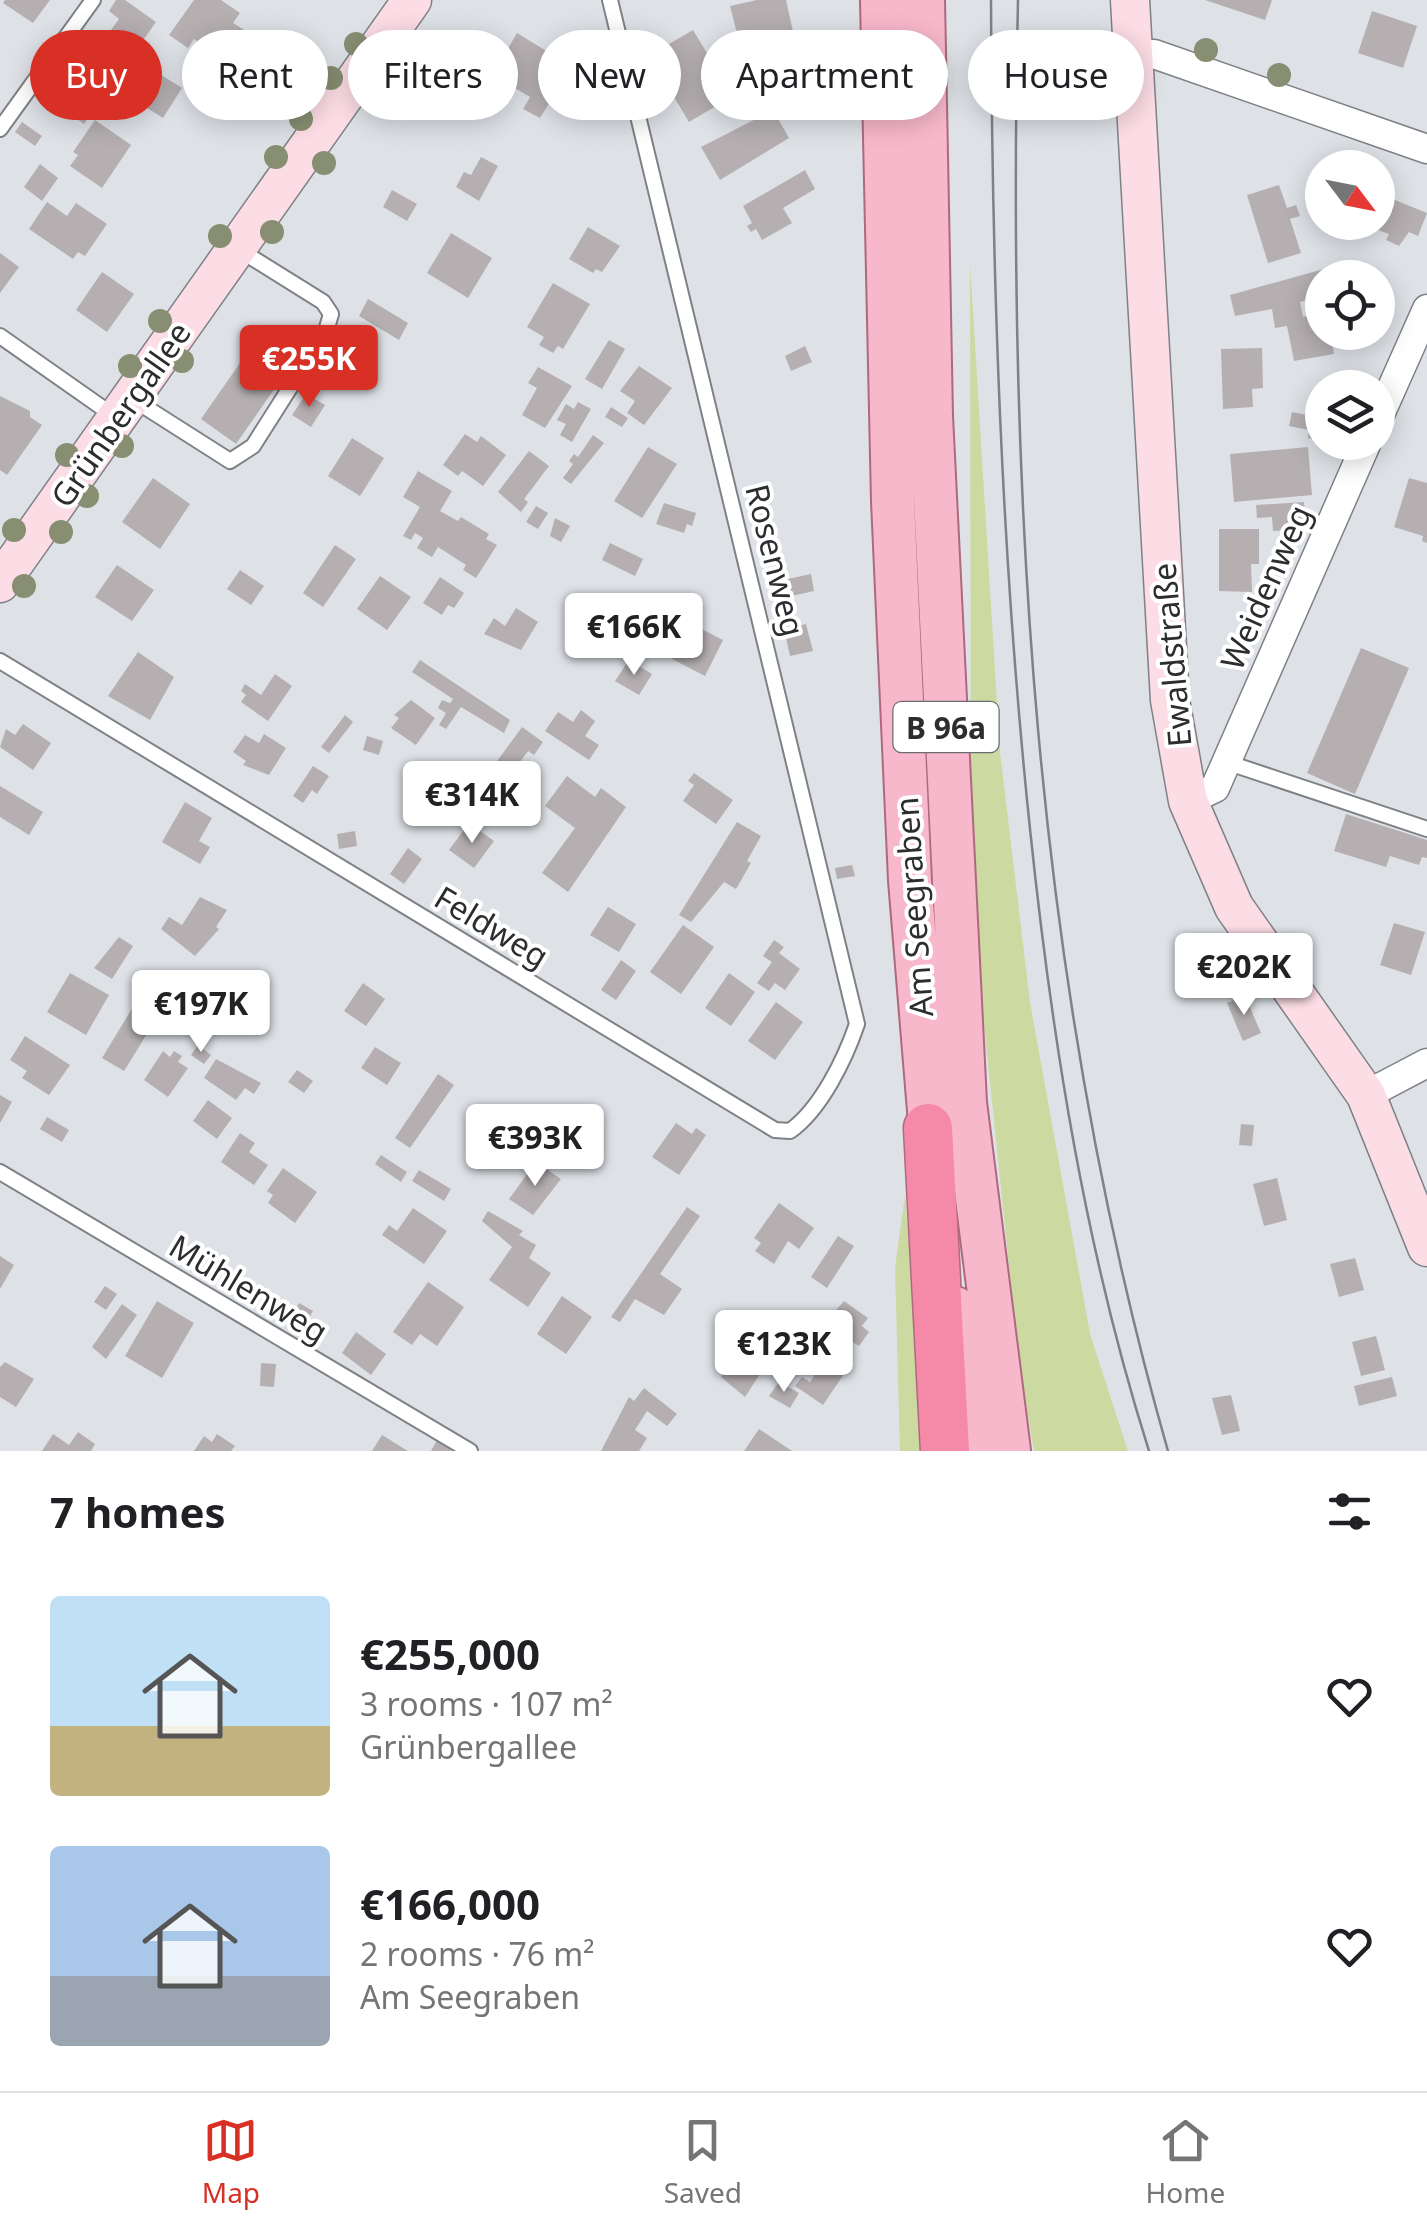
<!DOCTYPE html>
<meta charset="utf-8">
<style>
body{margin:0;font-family:"Noto Sans",sans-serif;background:#f2f2f2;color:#202124;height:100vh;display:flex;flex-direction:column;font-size:38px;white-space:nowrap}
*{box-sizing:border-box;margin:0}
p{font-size:32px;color:#757577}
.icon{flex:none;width:55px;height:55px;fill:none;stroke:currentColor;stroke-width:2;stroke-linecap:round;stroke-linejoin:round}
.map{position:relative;height:1451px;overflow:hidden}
.side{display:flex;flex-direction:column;background:#fff;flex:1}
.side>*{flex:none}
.banner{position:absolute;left:30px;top:30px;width:1368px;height:90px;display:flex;gap:20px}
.needle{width:65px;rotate:122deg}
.fabs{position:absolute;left:1305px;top:150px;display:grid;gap:20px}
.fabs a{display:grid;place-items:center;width:90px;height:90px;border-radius:50%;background:#fff;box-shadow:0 5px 25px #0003;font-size:50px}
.price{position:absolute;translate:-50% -85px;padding:0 22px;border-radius:10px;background:#fff;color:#222;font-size:32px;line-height:65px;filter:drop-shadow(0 2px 5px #0008)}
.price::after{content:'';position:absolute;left:50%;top:60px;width:30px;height:22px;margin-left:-15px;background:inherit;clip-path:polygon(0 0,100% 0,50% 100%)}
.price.current{background:#d93025;color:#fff}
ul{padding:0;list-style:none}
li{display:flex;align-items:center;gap:30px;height:250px;padding:0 50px}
li span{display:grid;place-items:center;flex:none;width:280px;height:200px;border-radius:10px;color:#555}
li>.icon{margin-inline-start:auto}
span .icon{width:120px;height:120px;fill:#fffc;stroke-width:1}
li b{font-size:42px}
h2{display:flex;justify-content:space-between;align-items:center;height:120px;padding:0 50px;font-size:42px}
.chip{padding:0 35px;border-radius:45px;background:#fff;box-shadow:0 5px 25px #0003;font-size:35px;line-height:90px}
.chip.current{background:#d93025;color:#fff}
.tab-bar{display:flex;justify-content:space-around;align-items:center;height:140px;border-top:2px solid #e0e0e0;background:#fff;font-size:28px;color:#757577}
.tab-bar a{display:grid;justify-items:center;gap:5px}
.tab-bar .current{color:#d93025}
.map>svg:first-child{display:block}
</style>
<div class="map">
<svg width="1427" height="1451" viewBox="0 0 1427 1451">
<rect width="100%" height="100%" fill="#dee2e7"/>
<path fill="#ccdaa2" d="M970,263L1000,752L1030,1002L1090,1334L1128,1451H1034L1019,1362L971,899Z
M905,1195L926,1451H900L895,1268Z"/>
<path fill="#b5afb1" d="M5,0H50L33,23L3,3Z
M116,0H125L156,22L136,50L162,67L158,73L182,88L163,118L106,82L127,47L108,34L119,19L109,11Z
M194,0H221L240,13L233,23L246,31L233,50L221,41L213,52L194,39L188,48L169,35Z
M757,0H786L794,36L741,49L730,6Z
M1205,0H1272L1265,20Z
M1372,11L1417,26L1403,68L1358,53Z
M693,30L733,96L689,122L659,72L674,63L664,47Z
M517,33L566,63L549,90L555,94L540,118L523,109L530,97L478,66L491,43L506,52Z
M792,44L799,69L784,73L778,47Z
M91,72L103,80L92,97L81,89Z
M51,84L92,112L84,124L43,96Z
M773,110L789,138L720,180L701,147Z
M95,120L131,145L102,188L70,166L78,155L73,152Z
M22,122L42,136L35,146L15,132Z
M481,157L498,166L479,201L456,187L464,172L471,175Z
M40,164L58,178L42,201L24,187Z
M805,170L815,189L783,208L792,223L762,240L756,229L751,232L747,226L752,223L743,206Z
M1279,185L1287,208L1296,205L1300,216L1290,219L1301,253L1268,263L1247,195Z
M392,190L417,204L407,221L383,207Z
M1385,196L1427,213L1418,236L1409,232L1399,246L1386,240L1389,234L1373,228Z
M47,202L67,216L76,203L107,224L85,256L78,252L73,259L29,229Z
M588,227L620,246L602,272L596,269L593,273L569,259Z
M451,233L492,258L468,298L427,273Z
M0,253L19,267L0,293Z
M1349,262L1372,270L1368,278H1322V296L1300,302L1303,317L1322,313V332H1330L1334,354L1294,361L1287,326L1275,328L1272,309L1235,316L1230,295Z
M102,272L134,294L107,332L76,310Z
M553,283L590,304L563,349L558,346L553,353L539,345L544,337L527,327Z
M1378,289L1388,295L1380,311L1378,310Z
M368,299L408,323L399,340L359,316Z
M609,340L625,349L602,389L585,379Z
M805,346L812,362L791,371L785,356Z
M1262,348L1263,388L1252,389L1253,407L1223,409L1221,349Z
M247,353L282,378L236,444L201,419Z
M639,366L672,388L644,425L627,413L635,401L620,391Z
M538,367L572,386L545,428L522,415L537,388L528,383Z
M306,394L325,405L311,427L292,415Z
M0,396L30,411V417L42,425L7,475L0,470Z
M578,402L591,409L572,442L560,435L566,424L557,420L566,404L574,409Z
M611,407L628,418L622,427L605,417Z
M1292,412L1322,418V441L1308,438L1309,430L1289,426Z
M465,434L477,442L481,436L506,455L483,486L462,471L458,476L443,465Z
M593,435L604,443L571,484L563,478L573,464L569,461L574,454L578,457Z
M352,438L384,458L360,496L328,476Z
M648,447L677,464L642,518L614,501Z
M1308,447L1312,495L1234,502L1230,454Z
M529,451L549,466L524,499L528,502L521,512L498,492Z
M418,471L452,491L440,511L458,521L461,517L489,534L486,539L497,545L476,578L463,570L466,565L438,547L432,557L417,548L423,538L415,533L411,540L403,536L420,507L403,497Z
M153,478L190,504L160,549L122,522Z
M1409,478L1427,483V543L1422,541L1423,536L1394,527Z
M1304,502L1306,529L1273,531L1272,517L1257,518L1256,505Z
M664,503L696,513L692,526L687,524L684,533L656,524Z
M536,506L548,513L538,529L526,522Z
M555,518L570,526L561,542L550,536Z
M1219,529H1259V564H1251L1252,592L1219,591Z
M610,543L643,559L635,576L602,560Z
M335,545L356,559L323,607L303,593Z
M117,565L154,590L132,621L95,597Z
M240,570L264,586L251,605L227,589Z
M811,574L814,591L787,597L783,580Z
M380,576L411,597L387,630L357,609Z
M440,577L464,593L454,608L448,605L442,615L423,603Z
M516,608L538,622L521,650L484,634L494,618L505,626Z
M674,615L723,640L705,676L672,659L679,645L663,637Z
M611,619L660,644L655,655L605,630Z
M806,624L813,651L790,656L784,629Z
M1361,648L1409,668L1355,794L1307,773Z
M138,652L174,677L150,720L108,696Z
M420,660L510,720L504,733L461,707L446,729L439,725L446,713L438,708L442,700L450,703L453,699L412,672Z
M629,660L652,674L639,695L615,681Z
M275,674L292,686L268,721L241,702L246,695L241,691L245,684L261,695Z
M411,700L435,718L416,745L391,728L399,718L394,715Z
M581,710L595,721L585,736L599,745L589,760L545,731L558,712L573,722Z
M345,715L353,722L329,753L321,747Z
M23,724L51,743L33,770L0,747L6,729L15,735Z
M522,727L543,742L534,755L528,751L507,779L492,768Z
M264,734L286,748L269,775L243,765L246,761L233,752L245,735L259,743Z
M367,736L383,741L379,755L363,750Z
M313,766L329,776L317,794L312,790L303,803L293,796Z
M694,773L733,800L716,824L683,801L694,785L688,781Z
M567,776L595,797L601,788L626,807L568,892L542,873L575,828L545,806Z
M425,784L454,806L443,820L414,798Z
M0,786L43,812L29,835L0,817Z
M185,802L212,818L199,841L210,847L200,864L162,842Z
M1346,814L1427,840V858L1422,857L1419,865L1390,856L1386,867L1334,851Z
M737,822L761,836L747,861L751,863L736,889L724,882L691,922L679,915Z
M469,823L494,841L474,868L449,850Z
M355,831L357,846L339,849L337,834Z
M408,848L422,859L404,884L390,874Z
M852,865L855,876L837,879L835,868Z
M200,897L227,910L216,927L219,929L195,956L161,929L169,917L182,925Z
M608,907L636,924L619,952L590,935Z
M1394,923L1425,932L1411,975L1380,965Z
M683,925L714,947L681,994L650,972Z
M119,937L133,946L112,979L94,968Z
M774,940L784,947L779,953L800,969L785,990L775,983L769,991L757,983L772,962L763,956Z
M621,960L636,971L616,1000L601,990Z
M70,973L109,995L86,1035L47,1012Z
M729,973L755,992L731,1026L705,1008Z
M204,976L233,998L210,1029L196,1019L209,1001L194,990Z
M363,983L385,999L366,1026L344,1011Z
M146,986L174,1004L165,1018L136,1000Z
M1245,996L1261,1033L1243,1041L1227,1003Z
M776,1002L803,1022L775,1060L748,1041Z
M133,1007L155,1021L124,1071L102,1058Z
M177,1011L193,1021L185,1033L170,1023Z
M25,1036L70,1065L49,1095L22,1078L27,1071L10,1060Z
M198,1045L211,1055L204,1064L191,1055Z
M375,1047L401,1063L387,1085L361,1068Z
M163,1051L170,1057L174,1051L182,1056L178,1062L188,1068L168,1097L144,1080Z
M216,1059L261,1083L254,1094L245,1088L236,1100L204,1078Z
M297,1070L313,1081L304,1093L288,1082Z
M438,1074L454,1085L410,1148L395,1138Z
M0,1095L12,1102L0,1123Z
M208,1100L232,1118L217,1139L193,1121Z
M491,1109L518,1128L506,1146L479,1127Z
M47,1117L69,1130L62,1142L40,1129Z
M676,1123L692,1134L696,1128L706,1135L679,1175L652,1157Z
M1241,1124L1254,1125L1252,1146L1239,1145Z
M240,1133L255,1143L249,1152L268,1165L254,1185L221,1162Z
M381,1155L407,1172L401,1182L375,1164Z
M536,1162L561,1179L533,1215L509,1199Z
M283,1168L317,1192L295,1223L268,1203L273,1195L267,1191Z
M419,1170L451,1189L444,1201L412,1181Z
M1277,1178L1287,1220L1264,1226L1253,1184Z
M779,1203L814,1228L799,1249L788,1241L774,1264L755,1251L761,1243L754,1238Z
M687,1207L700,1216L660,1274L682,1289L664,1315L635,1299L620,1322L611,1317Z
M413,1208L447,1231L424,1264L382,1235L389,1225L397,1231Z
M488,1211L523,1231L519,1235L536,1245L529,1258L551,1273L528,1307L489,1280L512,1247L482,1221Z
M838,1236L854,1246L827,1288L811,1277Z
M0,1256L14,1265L0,1289Z
M1355,1258L1364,1290L1339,1297L1330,1264Z
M428,1282L464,1307L437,1346L420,1334L412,1345L393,1332Z
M105,1286L117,1294L106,1310L94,1302Z
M562,1296L592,1317L566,1354L537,1334Z
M157,1301L194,1323L162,1378L125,1356Z
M844,1301L868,1318L862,1326L869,1332L859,1346L851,1341L833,1367L844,1374L823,1405L795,1386L802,1377L810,1382L824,1360L804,1347Z
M299,1303L313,1311L302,1330L288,1321Z
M122,1304L137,1315L106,1359L92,1347Z
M356,1332L386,1354L371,1375L342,1353Z
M1376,1336L1385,1370L1361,1376L1352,1342Z
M736,1357L760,1374L745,1397L721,1377Z
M5,1362L34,1379L16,1407L0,1397V1367Z
M261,1363L276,1364L274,1387L260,1386Z
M1392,1377L1397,1396L1359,1406L1354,1386Z
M779,1382L799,1393L790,1408L769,1396Z
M644,1388L677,1414L667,1426L647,1411L635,1430L647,1438L639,1451H601L629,1397L634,1401Z
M1231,1395L1240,1431L1222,1435L1212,1398Z
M759,1429L792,1451H744Z
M78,1432L95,1444L91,1451H42L53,1434L69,1445Z
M217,1434L235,1446L231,1451H194L204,1436L212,1442Z
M382,1435L408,1451H372Z
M437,1440L452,1448L450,1451H431Z"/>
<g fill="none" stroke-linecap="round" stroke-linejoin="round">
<defs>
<path id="lane" d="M0,129L93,0
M0,336L114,416
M131,398L230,461L253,446L326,331L331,314L323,302L238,249
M0,661L775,1130L790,1131C821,1109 845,1059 857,1024L610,0
M1226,762L1427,829
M0,1172L470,1451"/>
<path id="street" d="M1131,55L1154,54L1427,149
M1378,419L1427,309
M1188,801L1215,788L1367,442
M1366,1095L1427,1063"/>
<path id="secondary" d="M1130,0L1170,700L1188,801L1234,907L1366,1095L1427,1247
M0,583L412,0"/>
<path id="primary" d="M882,0L893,501L910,880L933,1159
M923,0L931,416L965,1103L1009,1451
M955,1308L977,1451"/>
<path id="highway" d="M928,1128L945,1451"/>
</defs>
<use href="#lane" stroke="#7e8186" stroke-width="18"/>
<use href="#street" stroke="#7e8186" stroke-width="31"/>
<use href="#secondary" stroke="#7e8186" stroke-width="41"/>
<use href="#primary" stroke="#ae697e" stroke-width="46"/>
<use href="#highway" stroke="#ae697e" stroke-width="51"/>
<use href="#lane" stroke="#fff" stroke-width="14"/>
<use href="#street" stroke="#fff" stroke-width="28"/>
<use href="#secondary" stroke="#fcdce5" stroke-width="38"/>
<use href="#primary" stroke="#f8b8cb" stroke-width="42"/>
<use href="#highway" stroke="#f489a8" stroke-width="48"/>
<path stroke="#7f8185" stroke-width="2.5" d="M991,0C992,277 1001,553 1030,829C1052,1039 1085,1249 1149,1451
M1018,0C1007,489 1033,979 1168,1451"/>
</g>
<g fill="#878e72">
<circle cx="356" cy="44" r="12"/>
<circle cx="1206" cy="50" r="12"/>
<circle cx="1279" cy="75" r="12"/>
<circle cx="331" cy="78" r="12"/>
<circle cx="381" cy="79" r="12"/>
<circle cx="301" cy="119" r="12"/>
<circle cx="276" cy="157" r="12"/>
<circle cx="324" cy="163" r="12"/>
<circle cx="272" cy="232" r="12"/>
<circle cx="220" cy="236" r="12"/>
<circle cx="160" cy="321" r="12"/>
<circle cx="182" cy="361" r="12"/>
<circle cx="130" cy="366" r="12"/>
<circle cx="122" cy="446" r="12"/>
<circle cx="67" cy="455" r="12"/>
<circle cx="87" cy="496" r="12"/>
<circle cx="14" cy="530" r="12"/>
<circle cx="61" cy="532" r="12"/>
<circle cx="24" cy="586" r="12"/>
</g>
<g text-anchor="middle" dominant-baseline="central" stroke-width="8" stroke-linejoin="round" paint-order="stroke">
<rect fill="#fff" stroke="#6b6c6d" stroke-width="2.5" x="893.5" y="702" width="105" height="50" rx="8"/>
<g font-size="30" font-weight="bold" fill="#2c2d2f">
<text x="946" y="727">B 96a</text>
</g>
<g font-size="32" fill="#2c2d2f" stroke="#fff">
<text transform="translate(120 414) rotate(-55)">Grünbergallee</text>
<text transform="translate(776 560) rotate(76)">Rosenweg</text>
<text transform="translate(1265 587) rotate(-66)">Weidenweg</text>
<text transform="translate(1171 655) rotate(-95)">Ewaldstraße</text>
<text transform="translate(913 907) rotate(-94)">Am Seegraben</text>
<text transform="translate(492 926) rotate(31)">Feldweg</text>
<text transform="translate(249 1288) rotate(31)">Mühlenweg</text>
</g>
</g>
</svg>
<div class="fabs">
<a><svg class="needle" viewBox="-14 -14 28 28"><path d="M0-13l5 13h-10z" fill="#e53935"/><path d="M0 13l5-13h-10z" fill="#757577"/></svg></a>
<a><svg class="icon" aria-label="locate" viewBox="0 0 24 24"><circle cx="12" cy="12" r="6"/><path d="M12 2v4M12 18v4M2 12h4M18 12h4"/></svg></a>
<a><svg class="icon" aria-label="layers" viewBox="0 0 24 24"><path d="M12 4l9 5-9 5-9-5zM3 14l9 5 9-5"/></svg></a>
</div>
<b class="price current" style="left:309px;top:410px">€255K</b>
<b class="price" style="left:634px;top:678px">€166K</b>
<b class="price" style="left:472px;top:846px">€314K</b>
<b class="price" style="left:1244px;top:1018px">€202K</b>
<b class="price" style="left:201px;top:1055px">€197K</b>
<b class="price" style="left:535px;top:1189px">€393K</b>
<b class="price" style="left:784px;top:1395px">€123K</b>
<div class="banner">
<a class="chip current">Buy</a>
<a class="chip">Rent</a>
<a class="chip">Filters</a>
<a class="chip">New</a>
<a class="chip">Apartment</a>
<a class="chip">House</a>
</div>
</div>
<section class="side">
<h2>7 homes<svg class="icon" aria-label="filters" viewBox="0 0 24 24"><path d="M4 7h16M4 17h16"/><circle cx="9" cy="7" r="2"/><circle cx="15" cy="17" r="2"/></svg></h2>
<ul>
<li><span style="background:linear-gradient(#bfe0f5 65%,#c2b280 0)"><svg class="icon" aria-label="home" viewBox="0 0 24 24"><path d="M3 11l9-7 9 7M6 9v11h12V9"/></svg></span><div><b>€255,000</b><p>3 rooms · 107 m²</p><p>Grünbergallee</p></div><svg class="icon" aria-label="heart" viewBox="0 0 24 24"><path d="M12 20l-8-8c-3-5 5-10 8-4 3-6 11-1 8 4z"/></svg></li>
<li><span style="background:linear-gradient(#a9c7e8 65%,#9aa5b1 0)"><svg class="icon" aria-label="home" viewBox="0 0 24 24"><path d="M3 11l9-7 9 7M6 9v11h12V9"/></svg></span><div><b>€166,000</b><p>2 rooms · 76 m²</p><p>Am Seegraben</p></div><svg class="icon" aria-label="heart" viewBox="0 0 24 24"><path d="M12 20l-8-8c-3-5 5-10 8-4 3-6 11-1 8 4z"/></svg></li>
</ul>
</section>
<nav class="tab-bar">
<a class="current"><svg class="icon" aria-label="map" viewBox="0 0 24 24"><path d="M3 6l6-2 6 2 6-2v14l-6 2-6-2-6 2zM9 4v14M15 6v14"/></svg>Map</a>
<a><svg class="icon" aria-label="saved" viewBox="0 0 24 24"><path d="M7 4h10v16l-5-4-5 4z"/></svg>Saved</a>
<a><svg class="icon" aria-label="home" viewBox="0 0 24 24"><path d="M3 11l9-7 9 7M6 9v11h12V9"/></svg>Home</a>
</nav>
